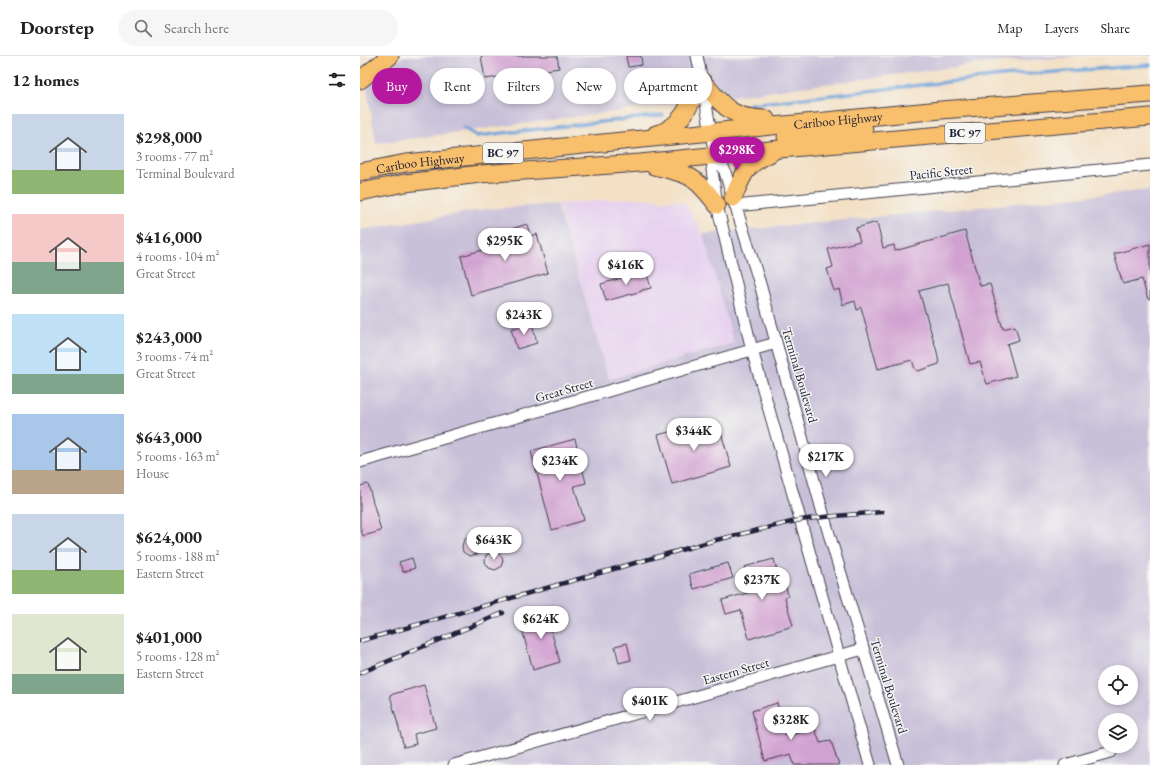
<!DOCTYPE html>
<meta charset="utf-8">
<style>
body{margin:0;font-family:"EB Garamond",serif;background:#f6f6f6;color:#222;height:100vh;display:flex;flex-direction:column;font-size:15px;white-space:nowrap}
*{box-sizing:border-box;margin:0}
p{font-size:13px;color:#767676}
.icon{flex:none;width:22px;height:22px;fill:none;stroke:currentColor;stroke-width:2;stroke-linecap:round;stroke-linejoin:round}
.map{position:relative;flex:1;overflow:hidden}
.panel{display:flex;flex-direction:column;background:#fff;width:360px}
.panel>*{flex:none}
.hud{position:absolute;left:12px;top:12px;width:380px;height:36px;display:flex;gap:8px}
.tools{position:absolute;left:738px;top:609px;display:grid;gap:8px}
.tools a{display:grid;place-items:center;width:40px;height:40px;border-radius:50%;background:#fff;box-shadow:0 2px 6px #0003;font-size:20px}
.price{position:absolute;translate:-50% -34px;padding:0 9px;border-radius:14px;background:#fff;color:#222;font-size:13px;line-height:26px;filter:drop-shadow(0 1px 2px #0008)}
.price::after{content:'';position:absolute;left:50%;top:24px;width:12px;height:9px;margin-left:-6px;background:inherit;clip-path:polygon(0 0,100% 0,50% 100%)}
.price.active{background:#b5179e;color:#fff}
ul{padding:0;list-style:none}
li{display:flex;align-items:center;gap:12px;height:100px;padding:0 12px}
li span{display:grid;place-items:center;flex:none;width:112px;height:80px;border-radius:0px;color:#555}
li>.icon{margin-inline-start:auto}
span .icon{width:48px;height:48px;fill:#fffc;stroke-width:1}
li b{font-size:17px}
h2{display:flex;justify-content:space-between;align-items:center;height:48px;padding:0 12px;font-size:17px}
.chip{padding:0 14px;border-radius:18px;background:#fff;box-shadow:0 2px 6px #0003;font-size:14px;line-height:36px}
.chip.active{background:#b5179e;color:#fff}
header{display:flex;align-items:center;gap:24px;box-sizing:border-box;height:56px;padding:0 20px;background:#fff;border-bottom:1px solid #e0e0e0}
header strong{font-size:19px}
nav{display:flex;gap:22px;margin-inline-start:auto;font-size:14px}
.search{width:280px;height:36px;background:#f6f6f6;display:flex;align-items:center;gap:10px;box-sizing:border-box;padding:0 14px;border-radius:22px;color:#767676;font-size:15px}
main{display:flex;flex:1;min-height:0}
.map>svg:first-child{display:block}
</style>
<header>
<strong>Doorstep</strong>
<div class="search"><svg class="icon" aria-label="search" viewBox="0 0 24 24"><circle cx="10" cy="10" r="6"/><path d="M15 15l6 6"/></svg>Search here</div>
<nav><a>Map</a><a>Layers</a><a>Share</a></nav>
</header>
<main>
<section class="panel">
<h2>12 homes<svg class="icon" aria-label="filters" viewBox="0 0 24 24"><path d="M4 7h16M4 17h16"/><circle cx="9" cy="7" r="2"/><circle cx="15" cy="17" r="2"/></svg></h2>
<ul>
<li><span style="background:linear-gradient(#c9d6e8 70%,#8fb573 0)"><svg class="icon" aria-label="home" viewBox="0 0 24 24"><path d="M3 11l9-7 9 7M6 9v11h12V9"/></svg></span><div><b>$298,000</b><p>3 rooms · 77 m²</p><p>Terminal Boulevard</p></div></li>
<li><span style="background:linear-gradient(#f6c9c9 60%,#7fa58c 0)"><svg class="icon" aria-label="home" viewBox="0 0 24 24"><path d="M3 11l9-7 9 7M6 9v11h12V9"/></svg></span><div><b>$416,000</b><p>4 rooms · 104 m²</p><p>Great Street</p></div></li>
<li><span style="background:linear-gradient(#bfe0f5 75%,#7fa58c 0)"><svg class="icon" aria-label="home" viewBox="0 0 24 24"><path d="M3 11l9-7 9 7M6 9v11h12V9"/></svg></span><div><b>$243,000</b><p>3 rooms · 74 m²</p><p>Great Street</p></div></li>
<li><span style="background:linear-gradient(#a9c7e8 70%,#b9a48a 0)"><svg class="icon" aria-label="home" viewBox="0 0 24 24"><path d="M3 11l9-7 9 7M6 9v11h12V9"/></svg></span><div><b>$643,000</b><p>5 rooms · 163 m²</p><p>House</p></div></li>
<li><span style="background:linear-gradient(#c9d6e8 70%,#8fb573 0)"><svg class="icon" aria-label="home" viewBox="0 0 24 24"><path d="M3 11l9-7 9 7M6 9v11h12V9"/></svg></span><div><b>$624,000</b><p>5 rooms · 188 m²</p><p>Eastern Street</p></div></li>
<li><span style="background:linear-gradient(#dfe7d0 75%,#7fa58c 0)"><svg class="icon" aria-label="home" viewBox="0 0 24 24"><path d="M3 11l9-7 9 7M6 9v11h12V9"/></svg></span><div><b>$401,000</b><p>5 rooms · 128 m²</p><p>Eastern Street</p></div></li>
</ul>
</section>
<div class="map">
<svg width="790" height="709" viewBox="0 0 790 709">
<rect width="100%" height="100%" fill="#f6f6f2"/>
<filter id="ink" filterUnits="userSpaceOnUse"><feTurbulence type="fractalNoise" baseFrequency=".025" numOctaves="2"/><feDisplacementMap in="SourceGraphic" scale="8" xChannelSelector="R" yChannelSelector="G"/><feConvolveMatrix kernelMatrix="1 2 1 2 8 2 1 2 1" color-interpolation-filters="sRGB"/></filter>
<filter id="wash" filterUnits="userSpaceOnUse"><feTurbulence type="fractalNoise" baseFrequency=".012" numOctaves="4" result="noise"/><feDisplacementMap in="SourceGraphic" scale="16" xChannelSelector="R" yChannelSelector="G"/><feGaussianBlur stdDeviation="0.9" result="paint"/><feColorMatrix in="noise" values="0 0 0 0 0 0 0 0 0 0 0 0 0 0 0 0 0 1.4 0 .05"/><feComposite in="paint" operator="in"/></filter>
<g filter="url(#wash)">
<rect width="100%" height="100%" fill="#f3e0c5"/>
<path fill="#e7d2ef" d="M276,142L324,146L343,178L374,287L249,323L198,148Z"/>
<path fill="#c8bfd8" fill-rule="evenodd" d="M44,0H727L617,8L16,87L6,27Z
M790,134V709H0V174L127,153L197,148L249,323L374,287L343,178ZM745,616H771V642H745ZM745,664H771V690H745Z"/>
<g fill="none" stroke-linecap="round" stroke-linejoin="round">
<path stroke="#6ca0d8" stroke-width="3.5" d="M390,48L642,20L790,9
M104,72L117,80L303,59"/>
</g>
<g id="blocks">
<path fill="#d1a2d1" d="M121,0H197L199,12L125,23Z
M266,0H281L282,9L268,11Z
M517,166L523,192L534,189L535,195L605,175L620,230L630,228L643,273L655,270L659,284L647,288L656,320L627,328L620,306L610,308L588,227L559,235L577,296L579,308L558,315L555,313L552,304L518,313L501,251L497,254L495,245L483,249L479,233L474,235L467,213L473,211L468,193L500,185L496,172Z
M167,168L170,180L177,178L188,217L111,239L101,200L148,187L145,175Z
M790,188V243H788L782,223L763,228L754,198Z
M286,215L291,232L282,234V235L246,245L241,228Z
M172,267L177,287L157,293L151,273Z
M358,366L371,411L312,428L298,379L327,371L328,374Z
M215,383L226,427L214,430L224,464L192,474L171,395Z
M8,428L21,475L3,480L0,471V430Z
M112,481L115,482L119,485L120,489L121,497L110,500L106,498L103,496L102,490L104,484L107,482Z
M133,496L140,498L143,504L141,511L135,514L129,512L125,506L126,499Z
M52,502L55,512L43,516L39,506Z
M414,503L421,532L426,531L428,540L425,542L433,570L389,583L381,554L366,558L362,544L391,536L384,511Z
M368,507L373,522L334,533L329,518Z
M195,555L200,572L191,574L200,606L173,614L160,566Z
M267,587L271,604L259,607L255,590Z
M64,629L76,672L54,678L56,688L44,691L30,639Z
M417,647L426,680L455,673L460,687L471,685L479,709H434L431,698L405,705L392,655Z"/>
</g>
</g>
<g filter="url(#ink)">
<use href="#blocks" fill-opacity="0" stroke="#413e50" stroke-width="1"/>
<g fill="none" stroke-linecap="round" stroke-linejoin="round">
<defs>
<path id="minor" d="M337,0L342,25L355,100L352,114L357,149L392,294L510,709
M355,100L364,113L400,228L464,461L538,709
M375,150L790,109
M0,406L416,287
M94,709L503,593
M705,709L751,696"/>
<g id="highway">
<path d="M0,24L30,0"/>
<path d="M296,78C300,77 304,76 308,73C325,64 333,41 342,25C364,50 369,62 406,63"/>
<path d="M426,81L504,73"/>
<path d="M294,110C305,113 317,115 328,120C340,126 349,139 357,149"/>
<path id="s1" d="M0,116L46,107L371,74L581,54L790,38"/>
<path d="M0,136L45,127L120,118L280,107L420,93L790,61"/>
<path d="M373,142C384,117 385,109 411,97"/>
</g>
</defs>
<use href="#minor" stroke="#413e50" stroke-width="13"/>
<use href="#highway" stroke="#413e50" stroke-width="19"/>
<use href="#minor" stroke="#fff" stroke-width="11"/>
<use href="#highway" stroke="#f8bf6c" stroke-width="17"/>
<defs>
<path id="rail" d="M0,585L356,484L440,464L464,461L522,456
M0,617L143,557"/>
</defs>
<use href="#rail" stroke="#22223b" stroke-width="4.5"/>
<use href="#rail" stroke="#f6f6f2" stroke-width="3" stroke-dasharray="9" stroke-linecap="butt"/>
</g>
</g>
<g text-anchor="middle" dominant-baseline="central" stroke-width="3" stroke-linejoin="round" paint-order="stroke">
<g fill="#f6f6f2" stroke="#626272" stroke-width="1">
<rect x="585" y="67" width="40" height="20" rx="3"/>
<rect x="123" y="87" width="40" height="20" rx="3"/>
</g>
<g font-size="12" font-weight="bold" fill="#22223b">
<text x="605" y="77">BC 97</text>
<text x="143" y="97">BC 97</text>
</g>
<g font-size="13" fill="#22223b" stroke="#f6f6f2">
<text stroke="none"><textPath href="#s1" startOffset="481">Cariboo Highway</textPath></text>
<text stroke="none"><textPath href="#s1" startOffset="61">Cariboo Highway</textPath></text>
<text transform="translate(581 116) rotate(-6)">Pacific Street</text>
<text transform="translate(440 319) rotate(74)">Terminal Boulevard</text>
<text transform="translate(204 334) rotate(-16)">Great Street</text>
<text transform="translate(376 615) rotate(-16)">Eastern Street</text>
<text transform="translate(529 630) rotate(73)">Terminal Boulevard</text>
</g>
</g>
</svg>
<div class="tools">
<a><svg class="icon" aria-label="locate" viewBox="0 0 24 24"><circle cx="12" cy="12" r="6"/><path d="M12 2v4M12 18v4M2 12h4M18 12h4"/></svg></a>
<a><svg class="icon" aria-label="layers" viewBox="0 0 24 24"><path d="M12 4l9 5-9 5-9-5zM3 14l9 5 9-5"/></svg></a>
</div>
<b class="price active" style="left:377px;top:115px">$298K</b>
<b class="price" style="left:145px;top:206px">$295K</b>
<b class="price" style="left:266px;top:230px">$416K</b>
<b class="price" style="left:164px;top:280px">$243K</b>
<b class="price" style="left:334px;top:396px">$344K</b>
<b class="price" style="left:466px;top:422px">$217K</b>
<b class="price" style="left:200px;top:426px">$234K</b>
<b class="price" style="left:134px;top:505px">$643K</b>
<b class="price" style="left:402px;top:545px">$237K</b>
<b class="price" style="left:181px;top:584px">$624K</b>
<b class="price" style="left:290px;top:666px">$401K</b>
<b class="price" style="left:431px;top:685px">$328K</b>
<div class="hud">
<a class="chip active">Buy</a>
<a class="chip">Rent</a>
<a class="chip">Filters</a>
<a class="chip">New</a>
<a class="chip">Apartment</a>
</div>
</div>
</main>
